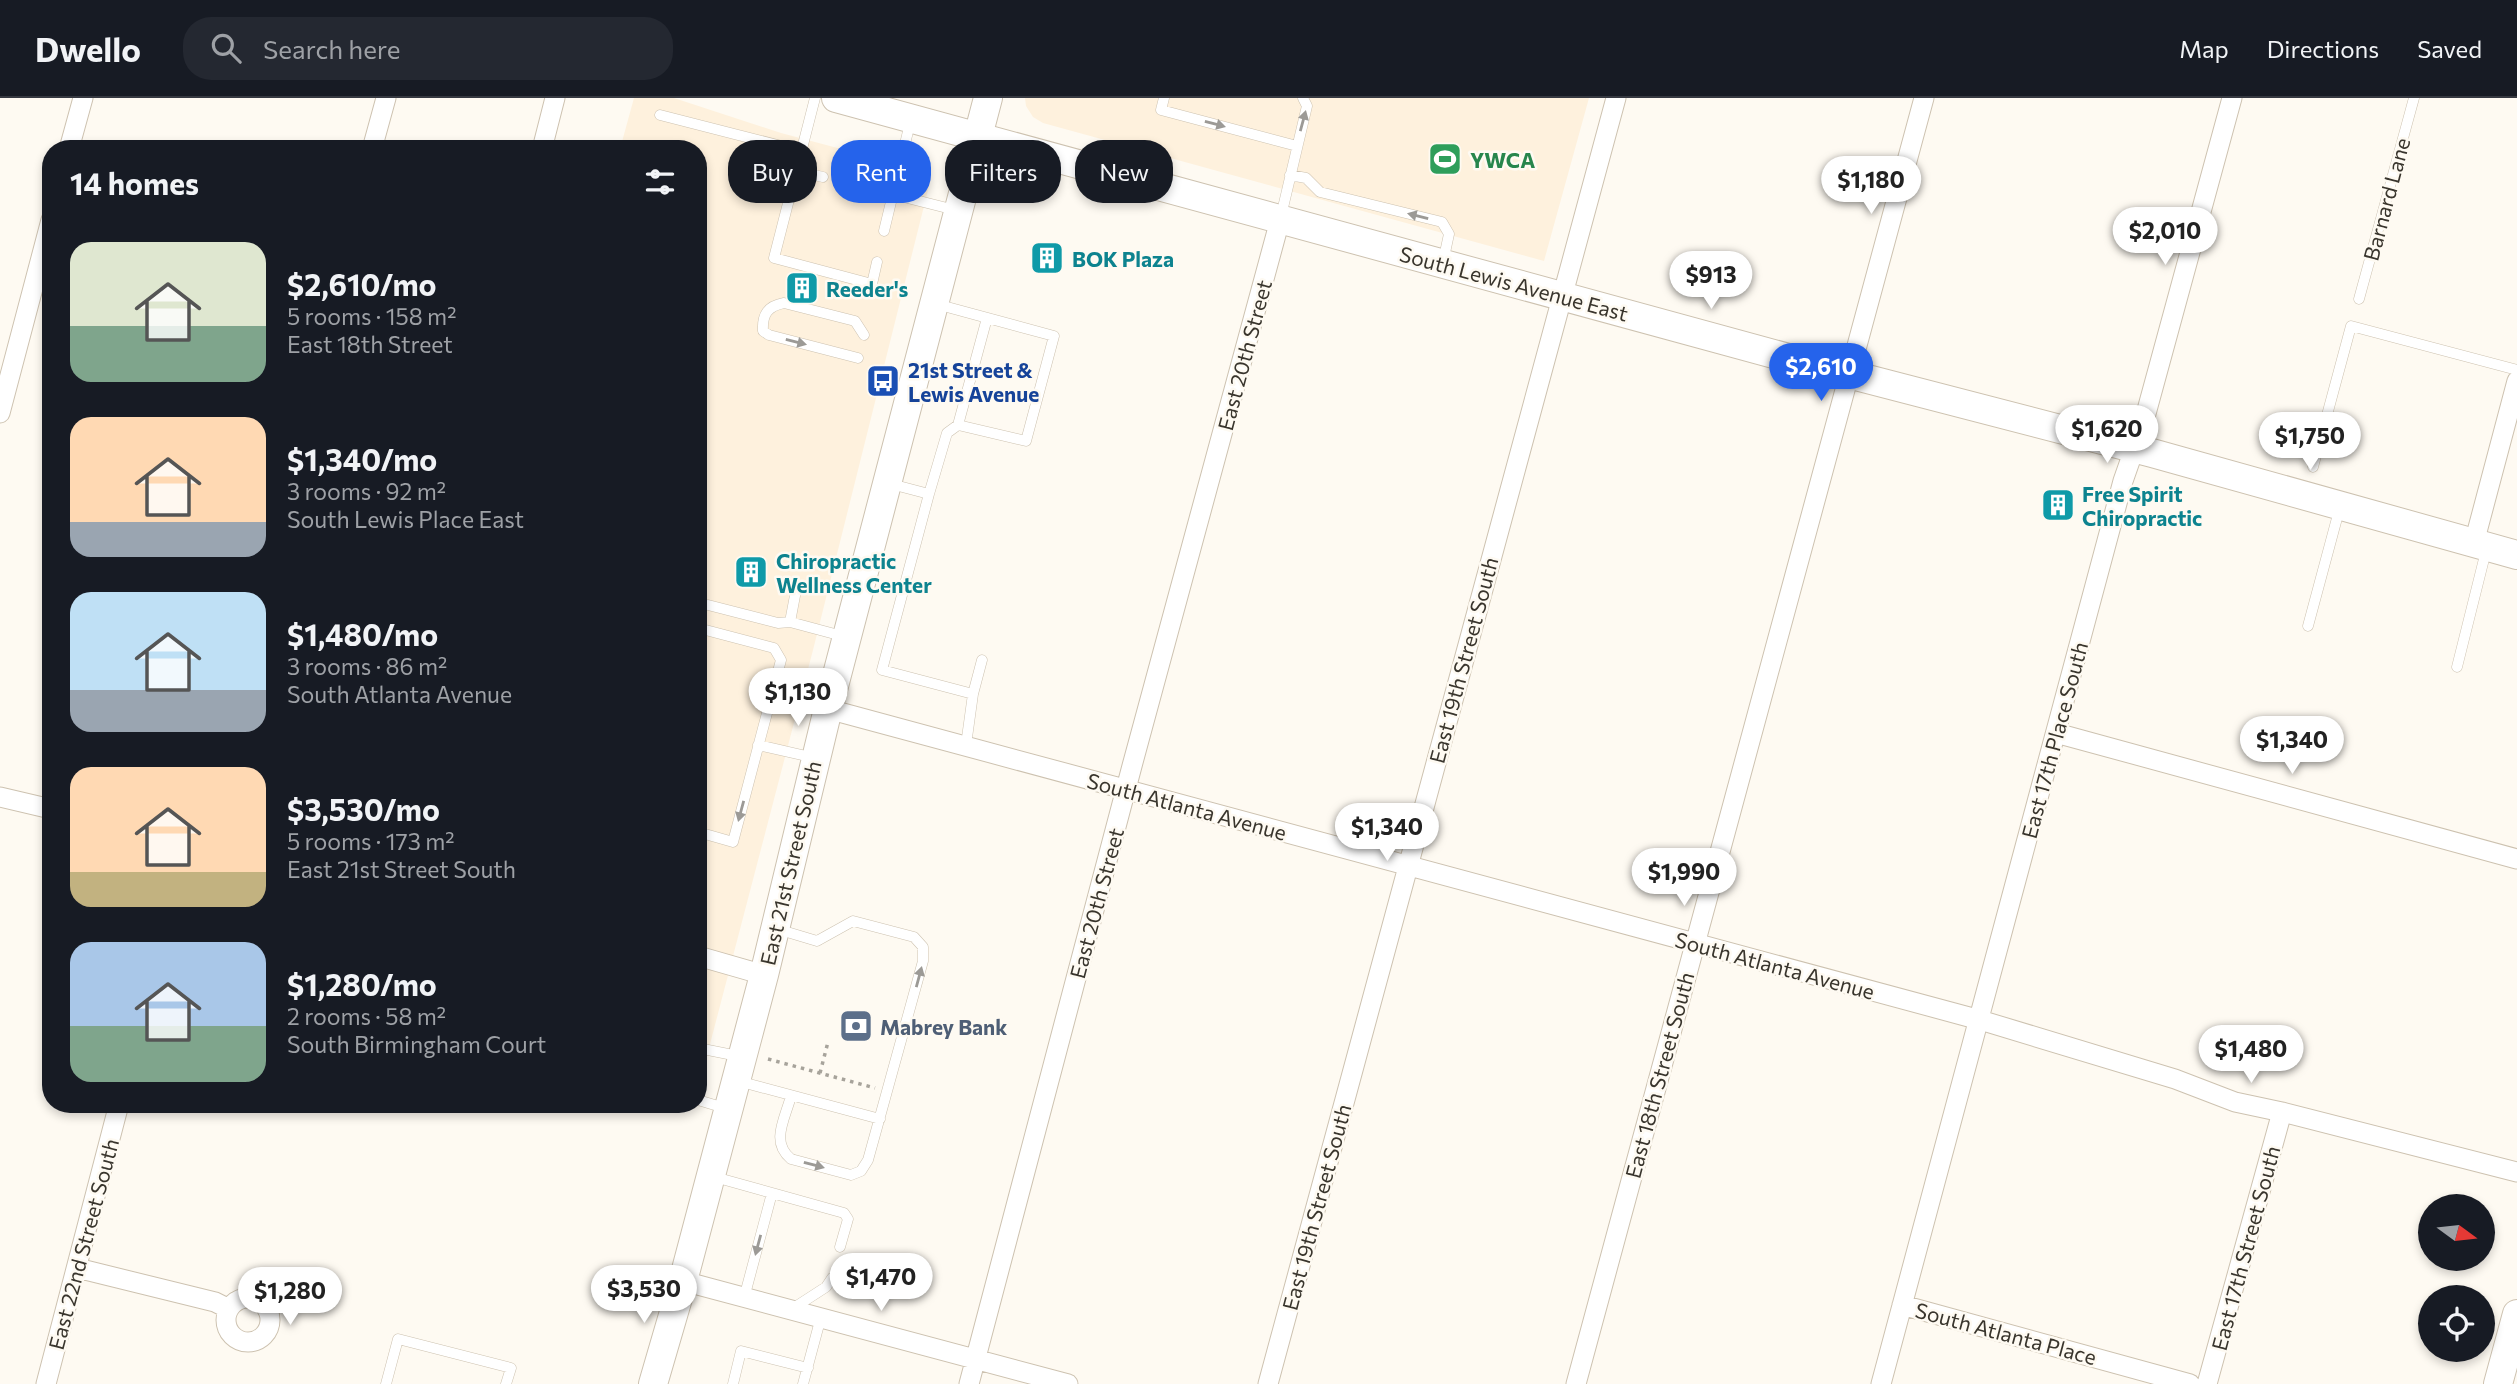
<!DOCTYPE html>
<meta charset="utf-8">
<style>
body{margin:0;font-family:Commissioner,sans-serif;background:#242831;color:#f1f3f6;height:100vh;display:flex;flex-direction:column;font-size:26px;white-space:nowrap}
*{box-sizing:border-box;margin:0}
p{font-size:23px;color:#9ea1a6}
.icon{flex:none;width:38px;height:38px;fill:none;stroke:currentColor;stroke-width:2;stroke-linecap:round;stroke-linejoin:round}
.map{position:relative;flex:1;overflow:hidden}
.details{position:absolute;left:42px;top:42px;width:665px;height:973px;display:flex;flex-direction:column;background:#171b24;border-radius:28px;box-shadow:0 4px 10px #0003}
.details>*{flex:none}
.top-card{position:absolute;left:728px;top:42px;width:665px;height:63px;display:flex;gap:14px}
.needle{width:46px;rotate:105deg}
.tools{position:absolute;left:2418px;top:1096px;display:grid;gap:14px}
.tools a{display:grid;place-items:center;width:77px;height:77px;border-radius:50%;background:#171b24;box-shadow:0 4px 10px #0003;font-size:35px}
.price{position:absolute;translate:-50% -60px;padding:0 16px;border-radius:24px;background:#fff;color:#222;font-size:23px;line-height:46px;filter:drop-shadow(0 2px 4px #0008)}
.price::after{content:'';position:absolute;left:50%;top:42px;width:21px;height:16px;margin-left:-10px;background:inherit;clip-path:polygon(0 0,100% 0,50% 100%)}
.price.on{background:#2563eb;color:#fff}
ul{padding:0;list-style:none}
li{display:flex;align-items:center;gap:21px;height:175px;padding:0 28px}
li span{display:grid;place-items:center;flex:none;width:196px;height:140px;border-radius:21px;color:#555}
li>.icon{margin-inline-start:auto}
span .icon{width:84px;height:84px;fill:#fffc;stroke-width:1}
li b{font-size:30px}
h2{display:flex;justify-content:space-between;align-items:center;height:84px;padding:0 28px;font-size:30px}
.chip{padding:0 24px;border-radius:28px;background:#171b24;box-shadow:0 4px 10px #0003;font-size:24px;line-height:63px}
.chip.on{background:#2563eb;color:#fff}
header{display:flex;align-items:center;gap:42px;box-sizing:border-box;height:98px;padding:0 35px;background:#171b24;border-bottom:2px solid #363941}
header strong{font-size:33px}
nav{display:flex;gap:38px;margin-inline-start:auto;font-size:24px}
.search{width:490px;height:63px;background:#242831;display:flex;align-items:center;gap:18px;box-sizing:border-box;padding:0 24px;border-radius:28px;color:#9ea1a6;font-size:26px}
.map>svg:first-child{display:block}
</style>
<header>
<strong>Dwello</strong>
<div class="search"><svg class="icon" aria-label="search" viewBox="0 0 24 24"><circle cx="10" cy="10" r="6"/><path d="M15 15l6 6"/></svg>Search here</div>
<nav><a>Map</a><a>Directions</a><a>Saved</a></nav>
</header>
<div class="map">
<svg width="2517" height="1286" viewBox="0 0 2517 1286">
<rect width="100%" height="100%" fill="#fefaf2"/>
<path fill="#fef1dd" d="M634,0H674L781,35L928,74L931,80L813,552L698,992V51H620Z
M1025,0H1589L1544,163L1043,25L1033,19L1026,8Z"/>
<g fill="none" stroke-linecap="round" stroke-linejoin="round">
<defs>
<path id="lane" d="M815,0L774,160L872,186L877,164
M1164,0L1161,12L1297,48
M660,17L801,53
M796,73L823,79
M1290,77L1306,80L1320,94L1442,124L1449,136L1443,164
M856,87L955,112
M1281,118L1307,8L1303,0
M884,133L911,21
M2359,201L2414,0
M936,206L1054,238L1026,343L958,327
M858,260L769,237L763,233C762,216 768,208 784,205L855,223L864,237
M2313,369L2351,228L2517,272
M891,386L929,396L947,335L958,327L987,220
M929,396L882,572L973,596
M708,507L778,525L790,524L846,539
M790,524L797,487
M2308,528L2340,409
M698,530L774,550L781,562L733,744L698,734
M2457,569L2487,449
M758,647L815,660
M966,647L973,596L982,562
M777,831L817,843L853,823L914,839L923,849V863L868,1062L861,1073L851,1077L791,1061C770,1044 785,1021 791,998
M698,950L738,958
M738,983L880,1021
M698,1002L728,1011
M711,1078L844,1115L848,1121L840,1149
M744,1200L772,1095
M792,1211L826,1189L832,1180
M386,1286L398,1241L511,1270L506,1286
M733,1286L741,1253L808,1270
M803,1286L821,1219"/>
<path id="street" d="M69,51L83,0
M372,51L386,0
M542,51L555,0
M0,315L51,122
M2474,445L2517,283
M828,611L1980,922L2175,981L2235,1004L2282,1014L2517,1074
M2056,635L2517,761
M0,699L51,711
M698,858L764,877
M77,1170L215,1204L229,1211
M683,1183L1068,1286
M226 1222a22 22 0 1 1 44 0a22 22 0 1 1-44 0Z
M1902,1207L2190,1286
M46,1286L119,1006
M969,1286L1132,668L1280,122
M1268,1286L1616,0
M1576,1286L1924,0
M1881,1286L2123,383L2144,323L2232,0
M2207,1286L2282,1014"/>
<path id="secondary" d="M836,0L1825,270L2152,355L2517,457
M653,1286L683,1183L764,877L828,611L988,0
M2498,1286L2517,1216"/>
</defs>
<use href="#lane" stroke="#cdc2b0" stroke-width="11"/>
<use href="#street" stroke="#cdc2b0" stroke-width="21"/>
<use href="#secondary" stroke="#cdc2b0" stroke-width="30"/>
<path stroke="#a7a39b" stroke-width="3.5" stroke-dasharray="3.5 5" stroke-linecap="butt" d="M768,961L875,990
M820,975L828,944"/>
<use href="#lane" stroke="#fff" stroke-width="10"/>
<use href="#street" stroke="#fff" stroke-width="19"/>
<use href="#secondary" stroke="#fff" stroke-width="28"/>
</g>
<defs><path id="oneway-solid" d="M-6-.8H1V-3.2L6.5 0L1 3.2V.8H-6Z" transform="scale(1.75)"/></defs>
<g fill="#9c9a96">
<use href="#oneway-solid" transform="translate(1303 23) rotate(-75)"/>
<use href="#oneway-solid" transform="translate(1215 26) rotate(15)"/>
<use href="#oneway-solid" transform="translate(1418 118) rotate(-166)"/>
<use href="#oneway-solid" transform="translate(796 244) rotate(14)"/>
<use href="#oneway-solid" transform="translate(741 713) rotate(105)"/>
<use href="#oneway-solid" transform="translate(919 879) rotate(-75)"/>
<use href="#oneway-solid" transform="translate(814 1067) rotate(15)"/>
<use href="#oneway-solid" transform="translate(758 1147) rotate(105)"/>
</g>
<defs>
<symbol id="stadium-square" viewBox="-11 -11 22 22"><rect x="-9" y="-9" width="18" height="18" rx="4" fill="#2e9e5b" stroke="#fefaf2"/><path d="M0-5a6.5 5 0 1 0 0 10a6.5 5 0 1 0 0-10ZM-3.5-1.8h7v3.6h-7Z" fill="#fff"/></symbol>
<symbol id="building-square" viewBox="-11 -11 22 22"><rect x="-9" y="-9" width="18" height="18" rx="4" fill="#0f9aa8" stroke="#fefaf2"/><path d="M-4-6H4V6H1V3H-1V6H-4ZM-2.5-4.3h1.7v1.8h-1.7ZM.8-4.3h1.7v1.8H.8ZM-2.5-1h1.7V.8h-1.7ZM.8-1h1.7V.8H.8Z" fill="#fff"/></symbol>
<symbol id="bus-square" viewBox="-11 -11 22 22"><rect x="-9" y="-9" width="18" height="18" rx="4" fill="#1a4fb4" stroke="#fefaf2"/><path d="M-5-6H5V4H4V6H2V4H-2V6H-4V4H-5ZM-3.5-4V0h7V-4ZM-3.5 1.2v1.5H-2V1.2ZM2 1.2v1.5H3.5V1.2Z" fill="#fff"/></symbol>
<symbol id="bank-square" viewBox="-11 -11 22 22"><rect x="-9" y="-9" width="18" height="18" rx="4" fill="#5c6f8a" stroke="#fefaf2"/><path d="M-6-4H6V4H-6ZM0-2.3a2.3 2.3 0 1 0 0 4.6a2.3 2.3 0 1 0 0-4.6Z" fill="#fff"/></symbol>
</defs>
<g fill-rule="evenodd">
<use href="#stadium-square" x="1426" y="42" width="38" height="38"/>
<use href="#building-square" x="1028" y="141" width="38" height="38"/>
<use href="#building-square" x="783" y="171" width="38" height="38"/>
<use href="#bus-square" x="864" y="264" width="38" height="38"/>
<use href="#building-square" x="2039" y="388" width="38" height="38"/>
<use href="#building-square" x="732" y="455" width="38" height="38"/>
<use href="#bank-square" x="837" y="909" width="38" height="38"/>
</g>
<g text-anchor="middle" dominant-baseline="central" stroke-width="5" stroke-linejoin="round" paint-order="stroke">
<g font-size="21" font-weight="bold" fill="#27864d" stroke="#fefaf2" text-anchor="start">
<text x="1470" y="61">YWCA</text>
</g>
<g font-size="21" fill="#39352d" stroke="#fefaf2">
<text transform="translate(2386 101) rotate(-75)">Barnard Lane</text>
<text transform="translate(1514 185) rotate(15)">South Lewis Avenue East</text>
<text transform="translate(1244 257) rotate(-75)">East 20th Street</text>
<text transform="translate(1463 562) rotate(-75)">East 19th Street South</text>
<text transform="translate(2054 642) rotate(-75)">East 17th Place South</text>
<text transform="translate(1187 708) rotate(15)">South Atlanta Avenue</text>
<text transform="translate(790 765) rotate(-77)">East 21st Street South</text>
<text transform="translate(1096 805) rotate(-75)">East 20th Street</text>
<text transform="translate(1775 867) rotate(15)">South Atlanta Avenue</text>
<text transform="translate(1659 977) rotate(-75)">East 18th Street South</text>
<text transform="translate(1316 1109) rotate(-75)">East 19th Street South</text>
<text transform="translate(83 1146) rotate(-75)">East 22nd Street South</text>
<text transform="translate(2245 1150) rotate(-75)">East 17th Street South</text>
<text transform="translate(2006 1235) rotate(15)">South Atlanta Place</text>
</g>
<g font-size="21" font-weight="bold" fill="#0d838f" stroke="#fefaf2" text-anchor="start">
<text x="1072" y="160">BOK Plaza</text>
<text x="826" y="190">Reeder's</text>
<text x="2082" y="395">Free Spirit<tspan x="2082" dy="24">Chiropractic</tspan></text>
<text x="776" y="462">Chiropractic<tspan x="776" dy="24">Wellness Center</tspan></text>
</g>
<g font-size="21" font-weight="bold" fill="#164399" stroke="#fefaf2" text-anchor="start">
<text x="908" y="271">21st Street &amp;<tspan x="908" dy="24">Lewis Avenue</tspan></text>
</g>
<g font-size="21" font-weight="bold" fill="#4e5e75" stroke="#fefaf2" text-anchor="start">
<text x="880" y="928">Mabrey Bank</text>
</g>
</g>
</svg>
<div class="tools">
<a><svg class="needle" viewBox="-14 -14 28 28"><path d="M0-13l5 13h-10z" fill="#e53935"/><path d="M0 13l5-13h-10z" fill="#9ea1a6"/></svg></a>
<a><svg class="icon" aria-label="locate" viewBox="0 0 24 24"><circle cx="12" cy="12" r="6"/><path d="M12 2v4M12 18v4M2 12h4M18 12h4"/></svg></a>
</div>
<b class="price" style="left:1871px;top:118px">$1,180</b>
<b class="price" style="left:2165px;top:169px">$2,010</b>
<b class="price" style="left:1711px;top:213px">$913</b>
<b class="price on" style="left:1821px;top:305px">$2,610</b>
<b class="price" style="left:2107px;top:367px">$1,620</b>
<b class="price" style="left:2310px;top:374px">$1,750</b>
<b class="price" style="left:798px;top:630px">$1,130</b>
<b class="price" style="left:2292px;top:678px">$1,340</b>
<b class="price" style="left:1387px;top:765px">$1,340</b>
<b class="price" style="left:1684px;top:810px">$1,990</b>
<b class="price" style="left:2251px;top:987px">$1,480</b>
<b class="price" style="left:881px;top:1215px">$1,470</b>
<b class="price" style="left:644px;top:1227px">$3,530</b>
<b class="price" style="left:290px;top:1229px">$1,280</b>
<div class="top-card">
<a class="chip">Buy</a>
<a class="chip on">Rent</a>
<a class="chip">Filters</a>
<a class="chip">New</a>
</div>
<section class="details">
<h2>14 homes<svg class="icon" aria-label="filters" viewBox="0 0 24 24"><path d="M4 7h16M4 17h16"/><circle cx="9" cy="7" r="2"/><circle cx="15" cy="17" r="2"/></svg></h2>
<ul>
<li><span style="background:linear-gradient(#dfe7d0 60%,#7fa58c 0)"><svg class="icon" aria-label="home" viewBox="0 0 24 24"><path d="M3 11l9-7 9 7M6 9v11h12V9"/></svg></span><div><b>$2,610/mo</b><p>5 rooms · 158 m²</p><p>East 18th Street</p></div></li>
<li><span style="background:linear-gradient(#ffd9b3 75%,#9aa5b1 0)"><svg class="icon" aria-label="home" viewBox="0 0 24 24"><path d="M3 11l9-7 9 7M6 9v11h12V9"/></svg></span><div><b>$1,340/mo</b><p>3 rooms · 92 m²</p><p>South Lewis Place East</p></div></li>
<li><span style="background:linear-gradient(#bfe0f5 70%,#9aa5b1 0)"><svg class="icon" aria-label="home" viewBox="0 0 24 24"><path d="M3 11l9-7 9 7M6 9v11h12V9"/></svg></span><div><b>$1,480/mo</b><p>3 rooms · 86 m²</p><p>South Atlanta Avenue</p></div></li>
<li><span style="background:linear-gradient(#ffd9b3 75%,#c2b280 0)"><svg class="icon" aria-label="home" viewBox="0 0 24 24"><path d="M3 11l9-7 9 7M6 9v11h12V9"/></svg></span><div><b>$3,530/mo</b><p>5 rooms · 173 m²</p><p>East 21st Street South</p></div></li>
<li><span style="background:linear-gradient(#a9c7e8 60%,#7fa58c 0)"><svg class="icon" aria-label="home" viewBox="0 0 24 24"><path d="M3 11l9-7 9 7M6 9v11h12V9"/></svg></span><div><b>$1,280/mo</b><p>2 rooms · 58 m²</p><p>South Birmingham Court</p></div></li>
</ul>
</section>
</div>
